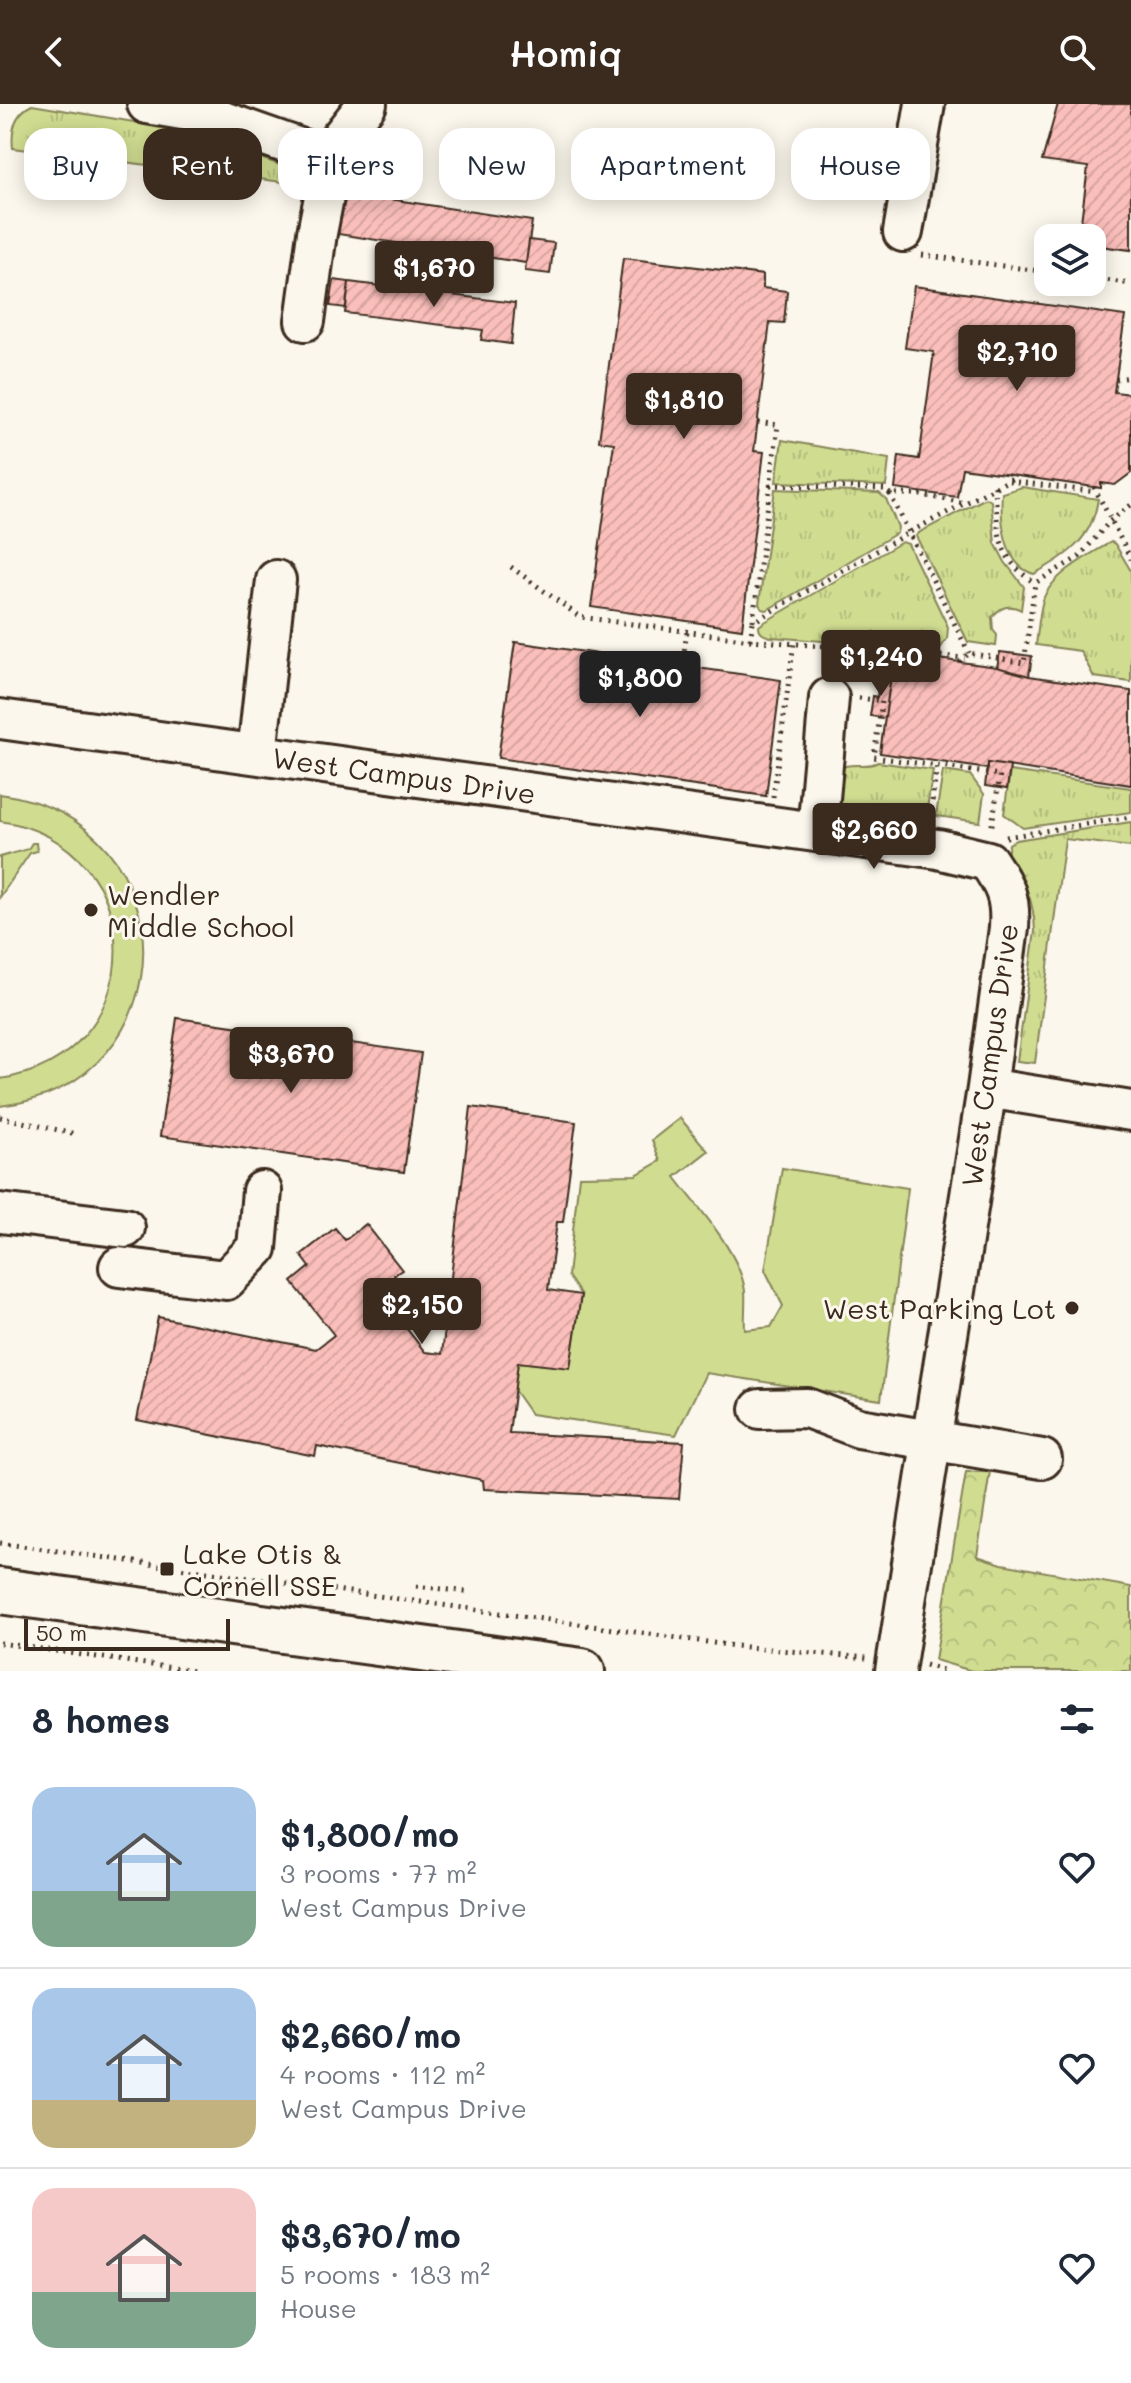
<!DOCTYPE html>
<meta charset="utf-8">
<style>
body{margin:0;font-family:Mali,sans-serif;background:#f2f2f3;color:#1f2937;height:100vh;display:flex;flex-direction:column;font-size:30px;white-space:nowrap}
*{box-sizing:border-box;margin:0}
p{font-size:26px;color:#747a83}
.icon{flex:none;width:44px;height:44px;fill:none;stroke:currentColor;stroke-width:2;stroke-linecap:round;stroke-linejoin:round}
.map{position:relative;height:1567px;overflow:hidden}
.details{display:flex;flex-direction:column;background:#fff;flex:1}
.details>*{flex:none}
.hud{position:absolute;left:24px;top:24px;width:1084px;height:72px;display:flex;gap:16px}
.fabs{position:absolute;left:1034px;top:120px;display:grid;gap:16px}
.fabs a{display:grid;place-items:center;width:72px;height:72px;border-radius:16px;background:#fff;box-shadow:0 4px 20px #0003;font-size:40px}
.scale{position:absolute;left:24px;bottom:20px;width:206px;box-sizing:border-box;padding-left:8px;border:4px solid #3b2a1e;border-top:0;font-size:22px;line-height:28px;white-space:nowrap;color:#3b2a1e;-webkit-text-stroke:6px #fbf7ec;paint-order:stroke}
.price{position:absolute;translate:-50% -68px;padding:0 18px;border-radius:8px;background:#3b2a1e;color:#fff;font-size:26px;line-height:52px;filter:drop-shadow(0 2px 4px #0008)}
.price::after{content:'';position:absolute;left:50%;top:48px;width:24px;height:18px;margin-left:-12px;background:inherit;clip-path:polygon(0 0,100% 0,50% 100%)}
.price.on{background:#222;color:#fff}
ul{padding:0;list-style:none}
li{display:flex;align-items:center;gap:24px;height:200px;padding:0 32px}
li+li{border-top:2px solid #e0e1e3}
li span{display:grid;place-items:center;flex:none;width:224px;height:160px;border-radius:24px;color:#555}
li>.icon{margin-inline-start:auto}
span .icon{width:96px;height:96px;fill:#fffc;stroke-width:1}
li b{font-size:34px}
h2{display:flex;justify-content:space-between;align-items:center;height:96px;padding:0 32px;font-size:34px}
.chip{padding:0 28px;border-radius:24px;background:#fff;box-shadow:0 4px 20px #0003;font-size:28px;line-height:72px}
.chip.on{background:#3b2a1e;color:#fff}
header{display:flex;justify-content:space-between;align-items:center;height:104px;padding:0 32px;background:#3b2a1e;color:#fff;font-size:36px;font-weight:600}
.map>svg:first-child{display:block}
</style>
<header><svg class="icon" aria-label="back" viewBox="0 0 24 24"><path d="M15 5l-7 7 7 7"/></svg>Homiq<svg class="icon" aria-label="search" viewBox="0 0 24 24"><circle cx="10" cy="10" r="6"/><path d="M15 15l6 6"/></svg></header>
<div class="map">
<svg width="1131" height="1567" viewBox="0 0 1131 1567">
<defs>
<pattern id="grass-tufts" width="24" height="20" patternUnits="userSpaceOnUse" patternTransform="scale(2)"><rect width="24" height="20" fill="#d0dd91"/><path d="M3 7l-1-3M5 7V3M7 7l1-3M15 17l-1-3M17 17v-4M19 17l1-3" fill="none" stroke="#b4be7d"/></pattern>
<pattern id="forest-crowns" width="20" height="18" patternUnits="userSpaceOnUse" patternTransform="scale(2)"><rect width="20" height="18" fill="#d0dd91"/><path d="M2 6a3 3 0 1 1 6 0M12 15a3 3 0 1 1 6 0" fill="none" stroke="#b4be7d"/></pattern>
<pattern id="building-hatch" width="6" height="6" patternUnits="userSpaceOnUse" patternTransform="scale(2)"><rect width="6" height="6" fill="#fbbfbb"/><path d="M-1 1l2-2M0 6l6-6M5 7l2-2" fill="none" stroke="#d8a4a0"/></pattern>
</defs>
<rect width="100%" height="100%" fill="#fbf7ec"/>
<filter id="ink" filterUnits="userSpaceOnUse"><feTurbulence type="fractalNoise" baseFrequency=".0125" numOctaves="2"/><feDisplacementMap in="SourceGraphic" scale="16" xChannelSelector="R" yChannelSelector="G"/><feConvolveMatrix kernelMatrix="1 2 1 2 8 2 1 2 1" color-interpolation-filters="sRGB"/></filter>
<g filter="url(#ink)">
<path fill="url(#grass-tufts)" stroke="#868458" stroke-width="2" d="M32,1L176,25L295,66L291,73L298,80L13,44C11,26 15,9 32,1Z
M782,336L889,355L886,382L776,378Z
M1022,383L1098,395C1092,436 1067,452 1034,470C1004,462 1000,415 1002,389Z
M775,385L879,389L886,395L898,423L897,429L767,506L762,505L759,500Z
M986,394L991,397L995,439L1005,458L1024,483L1021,506C1009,499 1000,503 992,513L993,526L997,531L996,542L968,538L916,432L920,428Z
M902,438L908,440L948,523L947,535L939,546L771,533C764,531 759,530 759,522L763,519Z
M1111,438L1115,440L1131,467V578L1094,573L1080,547L1036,541C1038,527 1039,510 1043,496C1051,471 1089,451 1111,438Z
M878,658L933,666L926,711L834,699L840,664C853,657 865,665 878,658Z
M943,667L970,671L984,690L980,718L936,712Z
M1010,667L1131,684V708L1023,724L1004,710Z
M1131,718V743L1065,735L1035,959L1017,957L1035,827C1034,797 1025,776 1007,752L1009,740L1016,736Z"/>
<path fill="url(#forest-crowns)" stroke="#868458" stroke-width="2" d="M990,1367L977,1452L1002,1460L1131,1483V1567H972L935,1556L966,1368Z"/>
<path fill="#d0dd91" stroke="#868458" stroke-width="2" d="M0,690C192,716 190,980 0,1002V975C154,953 154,740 0,717Z
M32,739H36L37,747L30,749L0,793V753L28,745Z
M680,1014L708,1047L675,1073C698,1104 740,1148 745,1187C746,1200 744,1213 745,1226L771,1223L783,1202L765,1166L782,1064L908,1084L881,1296L706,1269L676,1331L531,1310L514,1286L518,1258L570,1263L581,1191L568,1172L579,1072L636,1071L660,1057L652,1036Z"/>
<path fill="url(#building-hatch)" stroke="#3b2a1e" stroke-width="2" d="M1058,0H1131V146L1092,141V134H1079L1088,63L1042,57Z
M344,88L532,117L526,159L338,130Z
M529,136L554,139L550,170L525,167Z
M623,154L763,171V184L787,187L784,219L770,218L754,347L764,348L742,525L591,503L614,339L599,337Z
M334,176L349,178L346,204L330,202Z
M349,178L515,199L511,240L481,236L483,226L345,209Z
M914,182L1125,212L1114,288L1131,290V369L1115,381L1101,379V384L962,364L957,393L895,385L899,352L919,355L934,248L905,244Z
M515,538L781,576L766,692L498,654Z
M1000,548L1032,552L1029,572L997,563Z
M894,549L997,563L1029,572L1131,587V681L988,659V665L880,649Z
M880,570L891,572L885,614L870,612L873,592L877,593Z
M988,659L1010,662L1007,685L985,682Z
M177,914L421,949L404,1068L160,1032Z
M471,1003L576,1018L563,1118H557L548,1186L581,1191L570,1264L518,1258L509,1329L684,1338L679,1395L484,1385L483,1376L317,1342L315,1352L137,1316L158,1213L316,1245L334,1231L292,1178L310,1163L301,1151L335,1124L345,1136L366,1120L402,1166L394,1171L417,1201L399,1215L425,1248L442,1250Z"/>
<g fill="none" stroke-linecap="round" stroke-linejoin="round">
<defs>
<path id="minor" d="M147,0L200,9L308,47L332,52
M903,128L925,0
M305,217L317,129L332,52L338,37L367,0
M0,615L938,745L988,757C1005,782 1011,793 1009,824L987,984L895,1567
M257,650L276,476
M817,728L829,594
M987,984L1131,1007
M0,1109L125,1124
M119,1163L226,1176L257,1144L262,1087
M760,1305L807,1304L859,1324L1042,1355"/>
<path id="major" d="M0,1487L582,1567"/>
</defs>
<use href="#minor" stroke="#3b2a1e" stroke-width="44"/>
<use href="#major" stroke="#3b2a1e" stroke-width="50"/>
<path stroke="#3b2a1e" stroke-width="5" stroke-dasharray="2 6" stroke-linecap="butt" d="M922,151L1048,168
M1092,174L1131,180
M1116,275L1131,273
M1009,377L1096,388
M770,381L885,385L890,390H916L965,399
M995,382C998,426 995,453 1035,479
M1094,383L1131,455
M890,390L969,549
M511,463L580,513L750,536L965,554
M753,517L778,321L758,318
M750,536L753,518L908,429L1017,372
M960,558L969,549L1024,559L1035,479L1079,453L1110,417L1131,401
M682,562L687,528
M853,573L857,545
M859,594L882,597L874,653L1000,671L991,727
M773,693L794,539
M930,713L937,662
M1006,733L1131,713
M0,1013L76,1030
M0,1439L735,1542L867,1554
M416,1482L468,1488
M0,1539L194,1567
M925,1561L946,1567"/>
<use href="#minor" stroke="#fbf7ec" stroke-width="38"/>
<use href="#major" stroke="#fbf7ec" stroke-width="44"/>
</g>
</g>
<g fill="#3b2a1e" stroke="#fbf7ec" stroke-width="3">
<circle cx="91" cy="806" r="8"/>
<circle cx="1072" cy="1204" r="8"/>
<rect x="159" y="1457" width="16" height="16" rx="4"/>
</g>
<g text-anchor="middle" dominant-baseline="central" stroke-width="6" stroke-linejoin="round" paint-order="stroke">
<g font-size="28" fill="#3b2a1e" stroke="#fbf7ec">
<text transform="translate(404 671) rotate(8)">West Campus Drive</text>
<text transform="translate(989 951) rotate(-82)">West Campus Drive</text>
</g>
<g font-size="28" fill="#3b2a1e" stroke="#fbf7ec" text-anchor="start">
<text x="107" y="790">Wendler<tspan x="107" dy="32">Middle School</tspan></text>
<text x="1056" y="1204" text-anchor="end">West Parking Lot</text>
<text x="183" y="1449">Lake Otis &amp;<tspan x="183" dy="32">Cornell SSE</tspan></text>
</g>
</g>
</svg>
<div class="fabs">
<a><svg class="icon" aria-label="layers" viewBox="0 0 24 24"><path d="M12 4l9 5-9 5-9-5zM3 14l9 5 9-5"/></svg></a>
</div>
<div class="scale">50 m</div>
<b class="price" style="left:434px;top:205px">$1,670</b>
<b class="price" style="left:1017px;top:289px">$2,710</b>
<b class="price" style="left:684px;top:337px">$1,810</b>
<b class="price" style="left:881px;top:594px">$1,240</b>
<b class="price on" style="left:640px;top:615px">$1,800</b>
<b class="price" style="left:874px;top:767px">$2,660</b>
<b class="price" style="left:291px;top:991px">$3,670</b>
<b class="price" style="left:422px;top:1242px">$2,150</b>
<div class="hud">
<a class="chip">Buy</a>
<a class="chip on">Rent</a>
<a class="chip">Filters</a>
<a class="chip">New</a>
<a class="chip">Apartment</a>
<a class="chip">House</a>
</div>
</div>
<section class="details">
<h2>8 homes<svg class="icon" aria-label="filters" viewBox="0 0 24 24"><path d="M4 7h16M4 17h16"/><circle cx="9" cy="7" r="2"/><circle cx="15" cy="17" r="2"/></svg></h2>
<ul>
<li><span style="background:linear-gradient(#a9c7e8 65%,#7fa58c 0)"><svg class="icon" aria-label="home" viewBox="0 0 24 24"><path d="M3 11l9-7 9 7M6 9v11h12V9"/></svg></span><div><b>$1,800/mo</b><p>3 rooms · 77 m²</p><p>West Campus Drive</p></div><svg class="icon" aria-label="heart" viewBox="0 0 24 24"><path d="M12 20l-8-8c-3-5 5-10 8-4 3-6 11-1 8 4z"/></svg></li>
<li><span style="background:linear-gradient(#a9c7e8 70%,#c2b280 0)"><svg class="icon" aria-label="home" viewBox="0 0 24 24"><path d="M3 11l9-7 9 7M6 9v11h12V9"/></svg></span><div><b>$2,660/mo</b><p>4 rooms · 112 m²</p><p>West Campus Drive</p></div><svg class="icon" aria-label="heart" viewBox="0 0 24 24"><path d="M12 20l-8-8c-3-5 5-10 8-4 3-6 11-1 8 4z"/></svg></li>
<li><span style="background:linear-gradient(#f6c9c9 65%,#7fa58c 0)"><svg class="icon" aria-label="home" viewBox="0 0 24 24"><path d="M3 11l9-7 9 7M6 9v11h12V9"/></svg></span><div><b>$3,670/mo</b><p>5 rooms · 183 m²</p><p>House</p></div><svg class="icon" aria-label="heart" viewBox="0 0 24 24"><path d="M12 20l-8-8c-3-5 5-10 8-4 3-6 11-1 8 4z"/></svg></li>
</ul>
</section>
